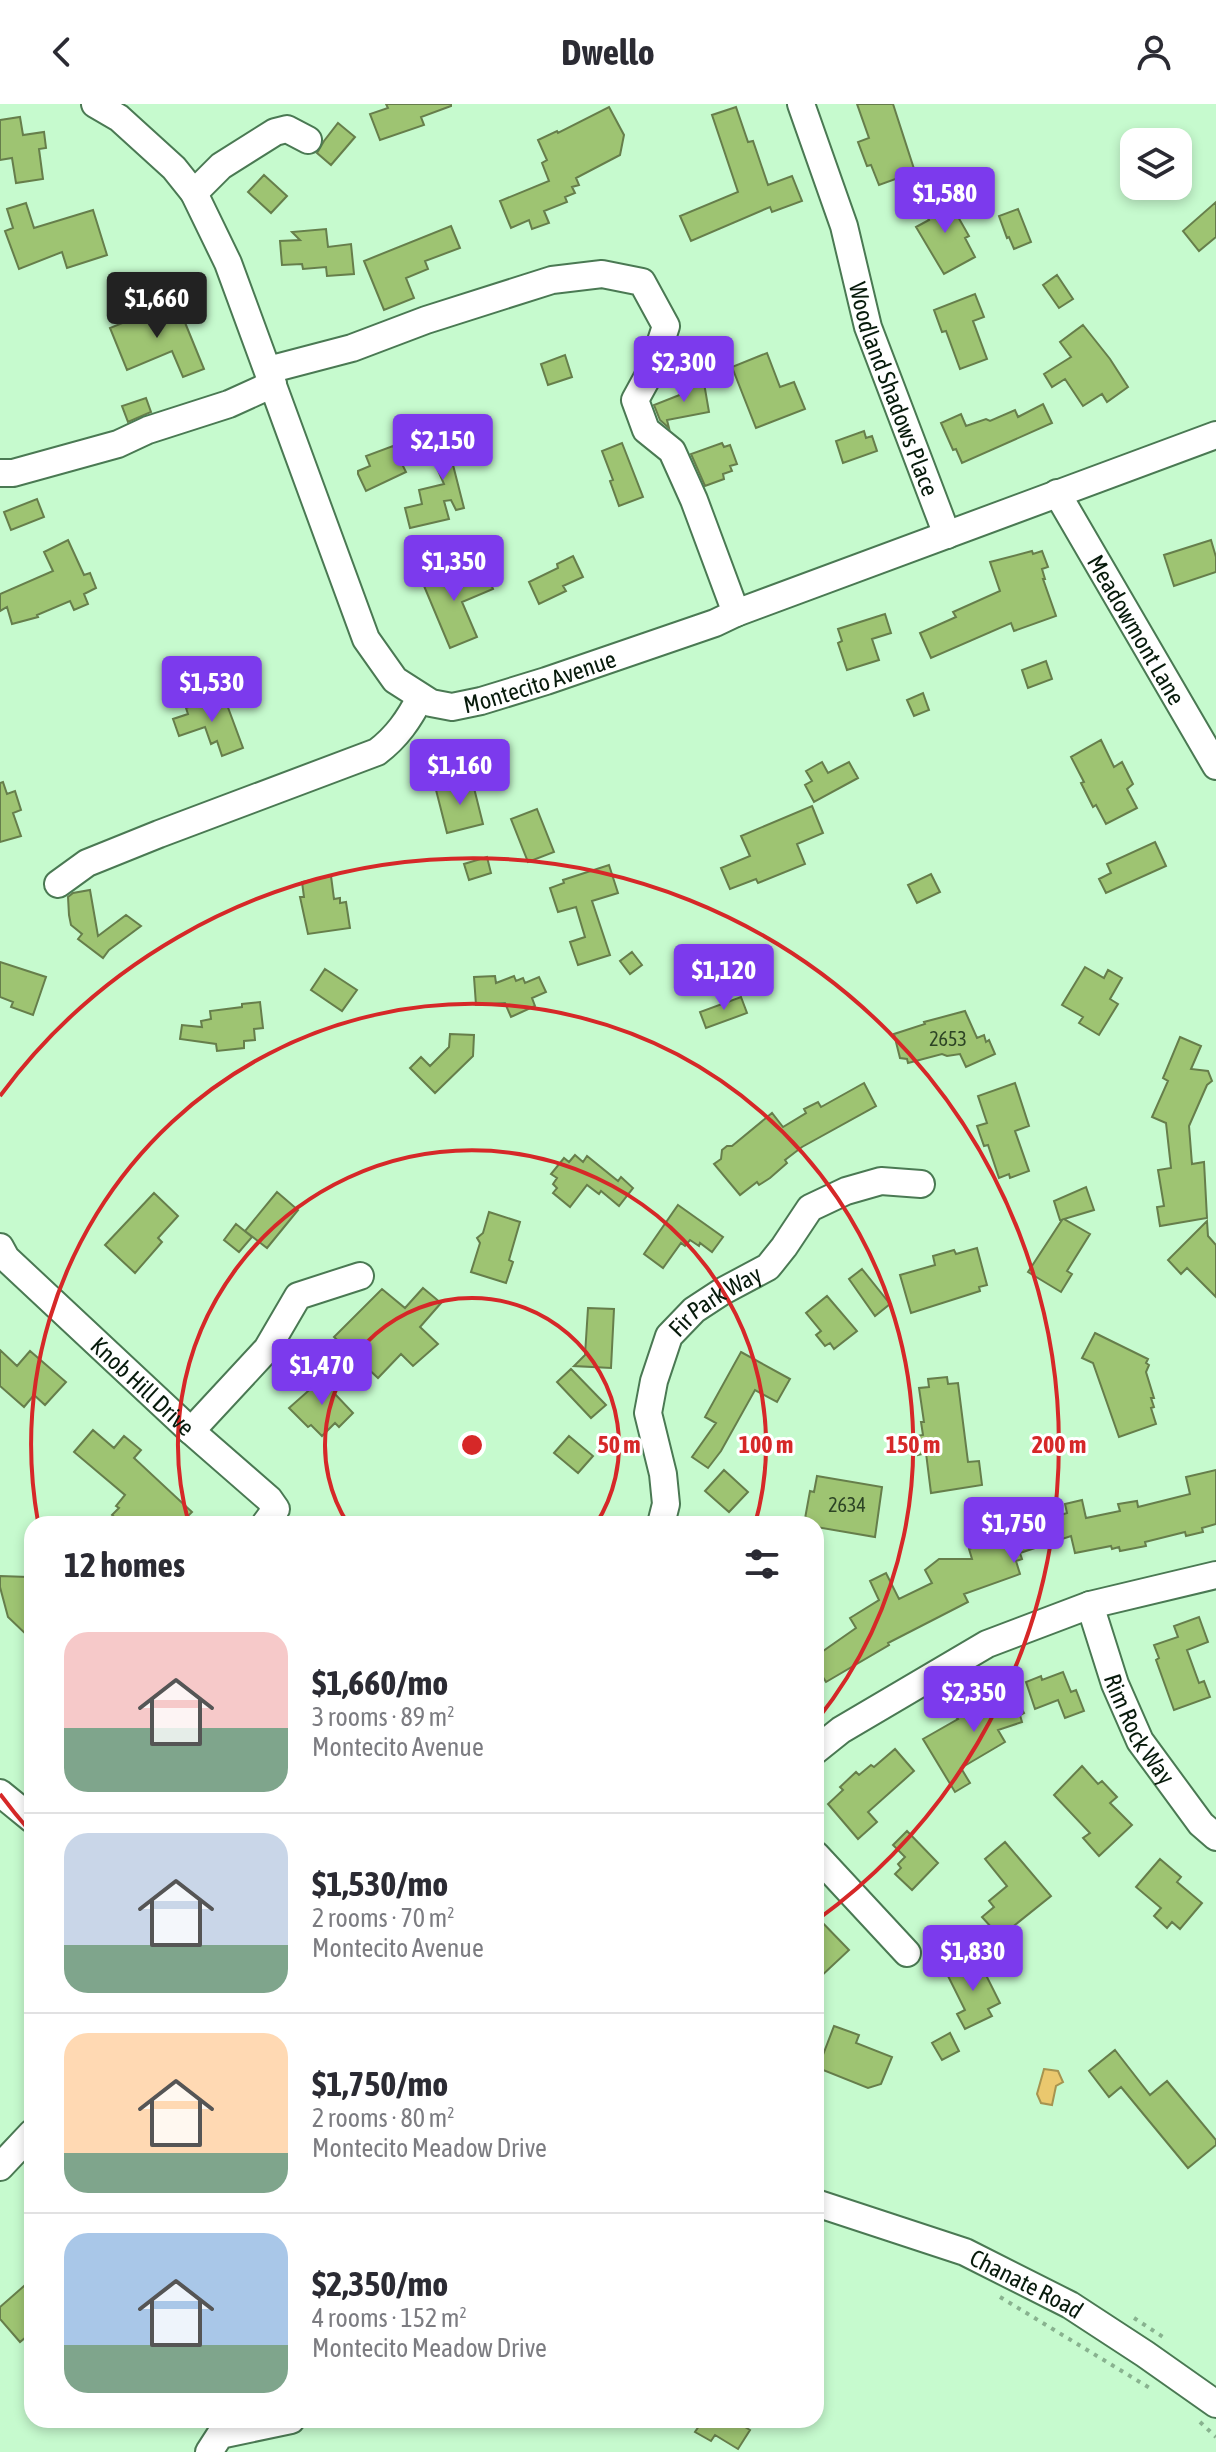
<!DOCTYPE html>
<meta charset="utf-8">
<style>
body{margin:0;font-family:"Asap Condensed",sans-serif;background:#f7f7f7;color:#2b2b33;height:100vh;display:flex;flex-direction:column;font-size:30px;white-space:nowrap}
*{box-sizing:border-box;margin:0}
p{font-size:26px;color:#7c7c81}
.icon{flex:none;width:44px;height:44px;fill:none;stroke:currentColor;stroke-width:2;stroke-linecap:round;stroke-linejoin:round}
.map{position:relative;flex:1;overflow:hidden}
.drawer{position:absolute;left:24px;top:1412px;width:800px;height:912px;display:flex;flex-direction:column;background:#fff;border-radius:24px;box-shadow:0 4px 12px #0003}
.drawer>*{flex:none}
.buttons{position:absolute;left:1120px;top:24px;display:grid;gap:16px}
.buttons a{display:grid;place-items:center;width:72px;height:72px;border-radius:16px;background:#fff;box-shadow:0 4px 12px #0003;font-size:40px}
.price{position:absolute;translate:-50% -68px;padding:0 18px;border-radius:8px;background:#7c3aed;color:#fff;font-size:26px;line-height:52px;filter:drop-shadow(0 2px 4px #0008)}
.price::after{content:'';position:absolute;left:50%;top:48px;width:24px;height:18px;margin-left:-12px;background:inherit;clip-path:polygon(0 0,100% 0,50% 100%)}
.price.selected{background:#222;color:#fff}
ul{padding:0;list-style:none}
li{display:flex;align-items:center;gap:24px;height:200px;padding:0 40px}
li+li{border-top:2px solid #e1e1e2}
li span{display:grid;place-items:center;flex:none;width:224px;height:160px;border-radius:24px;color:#555}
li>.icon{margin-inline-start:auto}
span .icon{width:96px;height:96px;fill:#fffc;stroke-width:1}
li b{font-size:34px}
h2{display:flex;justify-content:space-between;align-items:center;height:96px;padding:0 40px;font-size:34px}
header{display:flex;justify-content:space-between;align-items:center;height:104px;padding:0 40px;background:#fff;font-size:36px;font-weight:700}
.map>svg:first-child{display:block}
</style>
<header><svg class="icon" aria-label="back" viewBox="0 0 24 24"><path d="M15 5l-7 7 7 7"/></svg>Dwello<svg class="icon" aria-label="person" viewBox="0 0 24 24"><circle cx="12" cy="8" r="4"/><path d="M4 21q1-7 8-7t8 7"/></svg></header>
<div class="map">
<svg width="1216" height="2348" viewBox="0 0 1216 2348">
<rect width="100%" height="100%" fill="#c6face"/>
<path fill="#eac86e" stroke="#a69450" stroke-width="2" d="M1044,1965L1058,1967L1063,1978L1056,1982L1052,2001L1041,1999L1037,1990Z"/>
<path fill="#9ec472" stroke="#667e4b" stroke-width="2" d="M386,0H451V2L421,13L424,21L380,36L370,10L388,4Z
M857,0H893L915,68L879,81L871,61L867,62L858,38L869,34Z
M609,3L624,31L620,51L576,74L579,81L572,83L575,89L565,93L567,98L544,107L549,119L532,125L529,116L511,124L500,97L549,77L542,59L547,56L538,36L557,27L558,29Z
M736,3L748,38L753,37L768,81L792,72L802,97L772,108L770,103L691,137L680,112L738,88L712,11Z
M20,13L23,31L44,28L46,44L39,45L43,75L16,79L12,54L0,56V16Z
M338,19L355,33L331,61L317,49L324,37Z
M264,71L287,92L271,109L248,88Z
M945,90L969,132L965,134L975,153L944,170L916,123L929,116L922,102Z
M1216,98V133L1199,147L1183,127Z
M26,99L34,124L93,106L107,151L67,164L62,148L19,165L5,127L13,124L7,105Z
M1018,105L1031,138L1014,145L1009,133L1007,134L999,112Z
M451,122L460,144L425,157L428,165L406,174L414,194L384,206L364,157Z
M326,125L328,143L351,140L354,170L327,172L326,163L303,165L302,160L282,161L280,137L300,136L292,128Z
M1057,171L1073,195L1059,204L1043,181Z
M151,174L152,191L116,195L114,178Z
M975,190L984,213L973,217L987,255L960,265L946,227L942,228L934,206Z
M177,199L204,265L183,273L172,247L127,266L110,224L154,206V208Z
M1083,221L1110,255L1128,283L1107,298L1102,290L1083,302L1065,275L1052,283L1044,270L1071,253L1060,238Z
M767,249L780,283L794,278L805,305L756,324L732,263Z
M565,251L572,273L548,281L541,260Z
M704,279L709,308L667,316L669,324L660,316L654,301L682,290L681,283Z
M146,294L151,308L128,318L122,302Z
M1043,300L1052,319L962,359L956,345L953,346L941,319L961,310L966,322L986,315L990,317L1015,306L1018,313Z
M474,325L482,344L452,357L464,404L456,406L451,396L444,397L449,415L410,424L405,404L422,400L419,386L444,380L429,346Z
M864,327L866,334L872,332L877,347L843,359L836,337Z
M622,339L643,393L619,402L610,377L613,376L602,347Z
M722,339L724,343L730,341L737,360L730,362L732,367L723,370L724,375L705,382L691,350Z
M393,342L406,368L366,387L358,370V367L370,362L366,352Z
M37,395L44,413L11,426L4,408Z
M68,436L84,471L90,469L96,484L84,490L88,500L74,506L70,497L37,511L38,513L12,520L7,503L0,507V490L53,467L44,448Z
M1211,436L1216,453V468L1174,482L1164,451Z
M1032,447L1033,450L1042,447L1048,463L1042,465L1045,475H1043L1056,512L1014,527L1011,519L931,554L920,529L956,513L953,508L1000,487L990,458Z
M573,452L583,473L563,482L566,487L539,500L529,478L558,464L557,460Z
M437,463L445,482L485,466L493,485L462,498L477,533L450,544L419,470Z
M885,510L891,529L872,535L879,556L847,566L838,539L842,537L838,525Z
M1046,557L1052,575L1028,584L1022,566Z
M923,589L929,606L914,612L907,596Z
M223,590L243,644L222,652L217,637L211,640L205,623L179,632L173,615L188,610L186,604Z
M1101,636L1114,663L1122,658L1133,680L1127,685L1137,704L1106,720L1096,701L1093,703L1081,679L1084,678L1071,653Z
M822,658L828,669L849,658L858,674L814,698L805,681L812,677L806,667Z
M472,676L483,720L447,729L436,686Z
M3,678L7,690L15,687L21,706L13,709L21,732L0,738V679Z
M812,702L823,729L797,740L805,760L758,779L756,775L730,785L721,764L750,752L741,732Z
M537,705L554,748L528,758L511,715Z
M1155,738L1166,762L1106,789L1099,775L1111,769L1107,760Z
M487,753L491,769L469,776L464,760Z
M609,761L618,789L592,797L610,851L578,861L570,838L585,833L576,803L558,808L550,784L564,779L563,776Z
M931,770L940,788L917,799L908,781Z
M331,772L334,795L340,794V799L346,798L350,824L308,830L300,793H304L302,778Z
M90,786L98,832L126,811L141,822L109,846L103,854L78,835L82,830L71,821L69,811L68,793L73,789Z
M632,848L642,861L630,870L620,857Z
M0,858L46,873L33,911L11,903L13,898L0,893Z
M1085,863L1104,874L1108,866L1122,874L1110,895L1118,900L1099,931L1079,919L1083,913L1062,901Z
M325,865L357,886L342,907L311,886Z
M495,872L496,879L514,872L516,877L523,874L525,879L539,873L546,888L532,894L535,902L511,913L505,899L476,901L474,873Z
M741,893L747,909L706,924L700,908Z
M260,898L263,924L254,925L255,936L244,937V944L217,947L216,940L180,935L182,921L202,923L201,917L211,915L210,907L242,903V900Z
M965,907L977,934L984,931L986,938L989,936L995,950L966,963L960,950L947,952L942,950L908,959L907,955L900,954L894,930L925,920L924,918Z
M450,930L474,931L473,952L435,989L410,964L421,953L430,962L449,943Z
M1180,933L1201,942L1191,965L1208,967L1212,977L1207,981L1189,1022L1192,1060L1204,1058L1207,1114L1160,1122L1157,1103L1164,1102L1158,1066L1171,1064L1166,1019L1152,1013L1168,977L1163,974Z
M864,979L876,1002L802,1043L785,1056L787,1059L770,1074L759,1081L757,1078L740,1091L714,1060L721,1055L722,1046L727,1042H732L772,1009L783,1023L806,1009L804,1005L818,998L821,1003Z
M1015,979L1029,1022L1015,1027L1029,1067L1010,1074L1009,1070L999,1074L988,1041L984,1042L977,1022L987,1019L978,992Z
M575,1051L583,1058L587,1052L618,1077L621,1073L633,1084L619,1102L601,1087L599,1090L587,1081L570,1103L553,1089L557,1084L553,1080L557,1074L551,1070L564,1054L569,1058Z
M1086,1083L1094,1106L1064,1115L1090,1130L1067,1167L1072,1170L1061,1188L1028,1168L1062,1116H1060L1054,1097Z
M277,1088L298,1106L267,1144L245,1127Z
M154,1089L178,1112L158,1134L162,1138L135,1169L105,1141Z
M678,1101L723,1133L712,1148L700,1139L699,1142L690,1136L685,1142L681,1139L663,1164L644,1150Z
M489,1108L520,1118L509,1156L513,1158L506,1179L471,1168L480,1139L477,1134L483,1129Z
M1207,1117L1208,1132L1216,1141V1193L1187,1164L1181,1170L1168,1156Z
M236,1120L252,1133L239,1148L224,1136Z
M977,1144L987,1181L979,1183L980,1187L911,1209L900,1171L935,1161L933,1152L954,1146L956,1150Z
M862,1165L890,1200L875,1212L849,1175Z
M423,1184L441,1199L420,1223L438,1240L413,1262L401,1250L378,1274L334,1233L382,1185L405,1204Z
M827,1192L857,1227L834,1245L830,1239L825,1242L816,1231L821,1227L806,1209Z
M588,1204L614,1205L611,1264L574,1262L585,1251Z
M1095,1229L1148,1255L1146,1259L1149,1261L1146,1268L1154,1294H1151L1154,1303L1151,1304L1156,1320L1119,1333L1093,1259L1082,1254Z
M0,1246L17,1262L30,1247L66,1278L45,1301L34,1291L24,1303L0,1282Z
M741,1248L790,1275L777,1298L755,1286L721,1347L708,1364L692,1353L716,1319L705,1313Z
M571,1265L606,1301L591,1314L557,1278Z
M325,1272L338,1285L334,1289L353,1309L339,1323L335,1319L322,1332L311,1321L308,1323L289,1304Z
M947,1273L948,1280L958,1279L968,1358L979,1357L982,1381L931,1389L926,1349L918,1351L916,1332L923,1331L921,1318H924L919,1284L929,1283L928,1275Z
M93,1326L114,1344L124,1332L141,1346L134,1354L192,1408L180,1420H123L112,1411L119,1404L116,1402L125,1391L74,1348Z
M569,1332L593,1352L578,1369L554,1349Z
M724,1366L748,1388L729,1408L705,1387Z
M1216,1366V1420L1202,1424L1203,1428L1186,1432L1185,1428L1145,1438L1146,1442L1120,1447L1119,1443L1112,1445L1111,1442L1075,1449L1071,1432L1020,1449L1022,1455L1016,1457L1020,1470L964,1490L968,1498L888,1539L889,1541L826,1578L816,1562V1552L856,1524L850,1514L879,1496L870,1477L886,1469L899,1495L932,1479L925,1466L939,1455H972L969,1445L979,1442L978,1439L1017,1427L1014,1417L1035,1409L1038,1418L1067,1409L1065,1400L1082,1396L1086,1414L1120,1407L1118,1400L1137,1397L1138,1403L1190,1390L1186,1373Z
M817,1372L882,1383L875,1433L816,1423V1420H804L810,1387L814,1388Z
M0,1472L28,1473L32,1491V1536L8,1513L0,1483Z
M1199,1513L1208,1538L1187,1546L1199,1579L1204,1577L1210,1593L1174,1606L1156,1556L1159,1554L1154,1541L1178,1533L1174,1522Z
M1063,1568L1071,1588L1076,1586L1084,1607L1065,1614L1058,1596L1035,1605L1026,1578L1041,1572L1042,1576Z
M1009,1581L1024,1609L1020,1611L1022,1618L998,1626L1005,1638L961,1664L970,1679L955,1688L923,1635L958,1615L956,1613L962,1609V1607Z
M895,1645L914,1667L868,1708L877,1718L858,1735L828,1700L843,1686L840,1683L856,1668L859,1671L871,1661L874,1663Z
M1082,1662L1098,1680L1102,1677L1117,1693L1110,1699L1132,1721L1099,1752L1083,1734L1090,1729L1054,1691Z
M907,1727L938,1759L912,1786L895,1770L901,1764L898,1760L905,1753L893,1741Z
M1005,1738L1051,1792L1000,1833L982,1813L994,1803L989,1797L1007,1782L985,1755Z
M1160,1755L1181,1773L1177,1778L1202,1799L1180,1825L1172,1818L1167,1824L1154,1812L1161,1804L1136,1783Z
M816,1812L849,1846L816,1877Z
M970,1856L975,1866L982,1863L1000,1899L988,1905L992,1912L965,1925L957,1910L965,1906L946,1868Z
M834,1922L859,1931L856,1939L892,1953L881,1980L868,1984L818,1964Z
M950,1929L959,1947L942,1956L932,1939Z
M1115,1946L1150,1991L1167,1977L1216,2036V2041L1188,2064L1121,1983L1109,1993L1089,1967Z
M32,2175V2228L20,2238L0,2215V2203Z
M690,2316H733L750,2326L738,2345L715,2331L711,2337L695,2328L699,2322Z"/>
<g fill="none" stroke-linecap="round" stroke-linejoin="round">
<defs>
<g id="minor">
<path id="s1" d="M95,0L119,14L174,64L194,89L228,159L366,535L395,576L431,599L452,603L481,597L546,577L715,519L736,509L1216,331"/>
<path id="s2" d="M801,0L844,122L868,223L947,431"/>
<path d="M194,89L221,62L275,28L287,25L308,36"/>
<path d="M268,266L352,244L426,216L552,176L602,170L642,178L666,222L652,265L635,296L646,326L672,347L694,396L736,509"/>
<path d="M0,369H13L118,340L148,326L229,300L273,280"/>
<path id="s3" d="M1057,389L1216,662"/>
<path d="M58,780L87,759L159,730L377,648C397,633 409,615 420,594"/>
<path id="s4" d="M0,1143L6,1154L191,1327L269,1395L276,1405L265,1420"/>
<path d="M191,1327L267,1245L298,1192L360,1172"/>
<path id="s5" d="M661,1420L666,1400L663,1370L648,1309L654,1277L669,1232L694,1206L723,1187L768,1163L784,1143L810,1104L846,1087L881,1077L921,1080"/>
<path id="s6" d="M1090,1501L1115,1580L1140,1637L1201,1720L1216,1733"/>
<path d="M816,1646L841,1626L987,1540L1090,1501L1216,1471"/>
<path d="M0,1689L32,1715"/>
<path d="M816,1751L907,1849"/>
<path d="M0,2063L32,2029"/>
<path id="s7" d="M816,2099L965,2148L1070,2201L1145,2250L1216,2300"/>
<path d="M209,2348L220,2331L291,2316"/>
</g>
</defs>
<use href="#minor" stroke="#4a7953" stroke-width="30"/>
<path stroke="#88b28f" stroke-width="4" stroke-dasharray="4 6" stroke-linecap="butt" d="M1000,2193L1153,2286
M1134,2214L1163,2233
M1200,2318L1216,2333"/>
<use href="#minor" stroke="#fff" stroke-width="26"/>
</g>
<g fill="none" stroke="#d62828" stroke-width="4">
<path d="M348 1420A147 147 0 1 1 596 1420"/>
<path d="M189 1420A294 294 0 1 1 755 1420"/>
<path d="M38 1418A441 441 0 1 1 817 1616"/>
<path d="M29 1726A587 587 0 0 1 0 1690M0 992A587 587 0 1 1 817 1816"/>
</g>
<g text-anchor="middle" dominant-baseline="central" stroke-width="6" stroke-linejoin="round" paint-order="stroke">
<g font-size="20" fill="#2d4425">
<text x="948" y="934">2653</text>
<text x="847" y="1400">2634</text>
</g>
<g font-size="24" fill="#071a0b" stroke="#fff">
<text stroke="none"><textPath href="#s2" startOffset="300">Woodland Shadows Place</textPath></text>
<text stroke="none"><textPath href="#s3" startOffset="158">Meadowmont Lane</textPath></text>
<text stroke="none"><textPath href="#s1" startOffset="818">Montecito Avenue</textPath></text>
<text stroke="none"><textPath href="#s5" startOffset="252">Fir Park Way</textPath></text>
<text stroke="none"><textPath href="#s4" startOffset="200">Knob Hill Drive</textPath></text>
<text stroke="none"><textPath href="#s6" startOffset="134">Rim Rock Way</textPath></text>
<text stroke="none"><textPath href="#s7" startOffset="226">Chanate Road</textPath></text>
</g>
</g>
<circle cx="472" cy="1341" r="12" fill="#d62828" stroke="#fff" stroke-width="4"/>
<g font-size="24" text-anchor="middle" font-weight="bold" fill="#d62828" stroke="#fff" stroke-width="6" stroke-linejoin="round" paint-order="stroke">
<text x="619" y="1349">50 m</text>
<text x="766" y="1349">100 m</text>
<text x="913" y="1349">150 m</text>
<text x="1059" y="1349">200 m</text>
</g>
</svg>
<div class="buttons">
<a><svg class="icon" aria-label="layers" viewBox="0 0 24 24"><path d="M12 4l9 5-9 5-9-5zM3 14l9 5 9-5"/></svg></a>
</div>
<b class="price" style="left:945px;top:131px">$1,580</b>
<b class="price selected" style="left:157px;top:236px">$1,660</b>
<b class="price" style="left:684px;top:300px">$2,300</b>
<b class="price" style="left:443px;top:378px">$2,150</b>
<b class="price" style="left:454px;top:499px">$1,350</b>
<b class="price" style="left:212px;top:620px">$1,530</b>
<b class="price" style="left:460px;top:703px">$1,160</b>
<b class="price" style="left:724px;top:908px">$1,120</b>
<b class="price" style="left:322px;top:1303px">$1,470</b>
<b class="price" style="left:1014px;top:1461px">$1,750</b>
<b class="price" style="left:974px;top:1630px">$2,350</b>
<b class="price" style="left:973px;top:1889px">$1,830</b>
<section class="drawer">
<h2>12 homes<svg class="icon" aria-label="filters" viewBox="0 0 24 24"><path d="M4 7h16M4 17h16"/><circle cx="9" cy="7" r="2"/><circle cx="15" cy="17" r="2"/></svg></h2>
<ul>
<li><span style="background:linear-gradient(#f6c9c9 60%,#7fa58c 0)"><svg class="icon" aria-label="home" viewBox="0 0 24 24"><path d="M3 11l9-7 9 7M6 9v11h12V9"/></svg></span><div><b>$1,660/mo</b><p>3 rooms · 89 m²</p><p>Montecito Avenue</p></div></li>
<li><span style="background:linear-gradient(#c9d6e8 70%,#7fa58c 0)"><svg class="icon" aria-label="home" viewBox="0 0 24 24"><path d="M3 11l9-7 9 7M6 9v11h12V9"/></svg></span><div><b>$1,530/mo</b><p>2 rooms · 70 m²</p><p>Montecito Avenue</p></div></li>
<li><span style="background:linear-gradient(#ffd9b3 75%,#7fa58c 0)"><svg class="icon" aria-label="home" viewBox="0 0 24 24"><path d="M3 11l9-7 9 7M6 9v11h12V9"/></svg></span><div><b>$1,750/mo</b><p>2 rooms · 80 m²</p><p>Montecito Meadow Drive</p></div></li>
<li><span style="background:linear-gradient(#a9c7e8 70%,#7fa58c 0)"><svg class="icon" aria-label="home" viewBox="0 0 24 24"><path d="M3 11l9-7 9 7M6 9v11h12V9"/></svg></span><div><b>$2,350/mo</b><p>4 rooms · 152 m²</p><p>Montecito Meadow Drive</p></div></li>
</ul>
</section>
</div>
